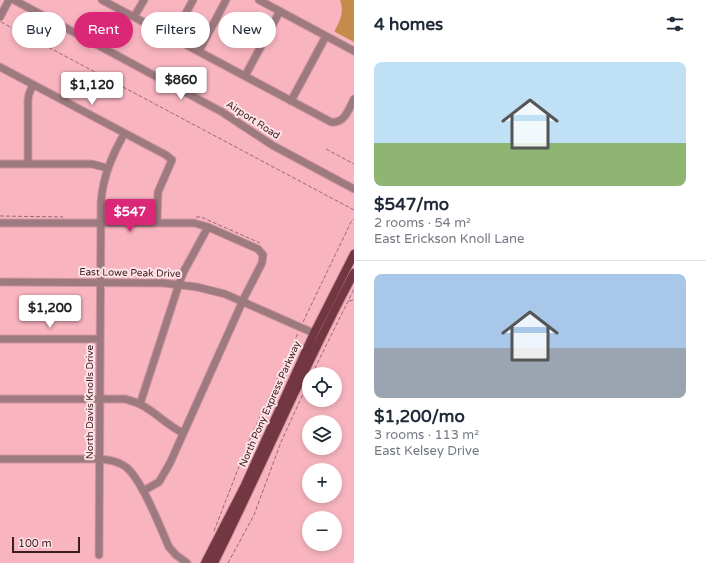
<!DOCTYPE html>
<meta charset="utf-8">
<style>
body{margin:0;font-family:"Varela Round",sans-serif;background:#f2f2f3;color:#1f2937;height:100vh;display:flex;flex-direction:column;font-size:15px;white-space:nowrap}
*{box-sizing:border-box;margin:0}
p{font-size:13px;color:#747a83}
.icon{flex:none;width:22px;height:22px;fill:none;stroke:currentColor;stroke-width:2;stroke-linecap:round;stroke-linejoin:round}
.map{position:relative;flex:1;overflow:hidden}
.side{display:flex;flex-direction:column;background:#fff;width:352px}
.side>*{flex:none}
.banner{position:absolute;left:12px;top:12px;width:282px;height:36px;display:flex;gap:8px}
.fabs{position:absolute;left:302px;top:367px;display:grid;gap:8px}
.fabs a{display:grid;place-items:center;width:40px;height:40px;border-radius:50%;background:#fff;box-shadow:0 2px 6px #0003;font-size:20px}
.scale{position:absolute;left:12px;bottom:10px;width:68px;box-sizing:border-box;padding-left:4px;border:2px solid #3b1c22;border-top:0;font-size:11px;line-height:14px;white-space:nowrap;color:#3b1c22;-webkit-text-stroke:3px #fee3e7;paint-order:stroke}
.price{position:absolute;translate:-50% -34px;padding:0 9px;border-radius:4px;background:#fff;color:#222;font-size:13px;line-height:26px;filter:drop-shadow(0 1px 2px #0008)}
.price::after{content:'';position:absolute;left:50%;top:24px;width:12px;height:9px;margin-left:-6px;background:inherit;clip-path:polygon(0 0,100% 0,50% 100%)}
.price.active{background:#db2777;color:#fff}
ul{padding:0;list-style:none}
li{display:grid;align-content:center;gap:8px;height:212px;padding:0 20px}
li+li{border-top:1px solid #e0e1e3}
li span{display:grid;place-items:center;height:124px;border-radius:8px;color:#555}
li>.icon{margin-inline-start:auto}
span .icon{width:72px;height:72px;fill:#fffc;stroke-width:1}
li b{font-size:17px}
h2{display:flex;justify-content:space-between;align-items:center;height:48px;padding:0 20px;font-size:17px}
.tag{padding:0 14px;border-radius:18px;background:#fff;box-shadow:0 2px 6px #0003;font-size:14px;line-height:36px}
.tag.active{background:#db2777;color:#fff}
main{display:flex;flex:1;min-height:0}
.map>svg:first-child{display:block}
</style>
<main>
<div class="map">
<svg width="354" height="563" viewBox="0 0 354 563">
<rect width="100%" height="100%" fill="#f8b5c0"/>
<path fill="#c48c4b" d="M340,0H354V42L335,32V30C341,19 344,12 340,0Z"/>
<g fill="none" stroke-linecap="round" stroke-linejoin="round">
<defs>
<path id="minor" d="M14,0L222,112L272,145L354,189
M102,0L331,122C345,124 349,108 354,99
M259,0L354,51
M0,17L9,0
M134,17L144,0
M173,37L193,0
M199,51L226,0
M0,67L166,155L172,160L158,192L157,223
M245,76L280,11
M291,101L326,36
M0,164H92L107,168
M28,164V100L29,94L33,85
M0,223H194L208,227L258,249L263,255L262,263L245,296L170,463L159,482L143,491
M0,282L163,283L197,287L225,294L318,335
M0,339H100
M0,399H125C151,405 161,422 183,433
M140,404L179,284L184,271L208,227
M0,459H100C109,460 118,461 126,467C142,480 160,527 169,547L176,555L187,563
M99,555L101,202C103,176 112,156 124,134"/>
<path id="major" d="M205,563L245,485L314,333L354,254
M214,563C262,467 303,368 354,273"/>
</defs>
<use href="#minor" stroke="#d296a0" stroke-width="9"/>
<use href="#major" stroke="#d296a0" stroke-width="10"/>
<path stroke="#9a6971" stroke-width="1" stroke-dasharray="4 2" stroke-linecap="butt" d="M1,22L354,210
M326,149L354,164
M0,216L63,217
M196,217H201L260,243
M349,301L354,300
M303,322L351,222L354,219
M312,374L354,289
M214,531L249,441L298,333
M228,563L254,515L281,442L309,381"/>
<use href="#minor" stroke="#9d7a7f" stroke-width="7"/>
<use href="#major" stroke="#723743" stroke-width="8"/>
</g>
<g text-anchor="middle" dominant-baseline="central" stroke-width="4" stroke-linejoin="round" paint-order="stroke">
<g font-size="10" fill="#3b1c22" stroke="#fee3e7">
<text transform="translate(253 120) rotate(33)">Airport Road</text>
<text transform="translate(130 273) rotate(1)">East Lowe Peak Drive</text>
<text transform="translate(90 402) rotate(-90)">North Davis Knolls Drive</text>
<text transform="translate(270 404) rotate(-66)">North Pony Express Parkway</text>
</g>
</g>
</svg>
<div class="fabs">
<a><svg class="icon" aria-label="locate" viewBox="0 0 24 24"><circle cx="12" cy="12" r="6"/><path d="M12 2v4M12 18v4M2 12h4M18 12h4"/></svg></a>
<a><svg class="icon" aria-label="layers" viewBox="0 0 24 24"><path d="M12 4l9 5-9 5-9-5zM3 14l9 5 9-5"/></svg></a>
<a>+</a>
<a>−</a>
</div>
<div class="scale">100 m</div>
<b class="price" style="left:181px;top:101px">$860</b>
<b class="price" style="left:92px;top:106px">$1,120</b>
<b class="price active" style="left:130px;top:233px">$547</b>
<b class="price" style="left:50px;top:329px">$1,200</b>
<div class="banner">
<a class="tag">Buy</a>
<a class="tag active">Rent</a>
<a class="tag">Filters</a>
<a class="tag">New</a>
</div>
</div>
<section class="side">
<h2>4 homes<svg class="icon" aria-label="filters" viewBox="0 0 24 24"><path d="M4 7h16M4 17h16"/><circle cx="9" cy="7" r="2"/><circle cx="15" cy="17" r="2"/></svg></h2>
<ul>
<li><span style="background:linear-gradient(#bfe0f5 65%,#8fb573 0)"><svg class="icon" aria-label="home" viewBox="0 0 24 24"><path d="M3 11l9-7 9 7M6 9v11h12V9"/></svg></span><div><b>$547/mo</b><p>2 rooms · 54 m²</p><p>East Erickson Knoll Lane</p></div></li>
<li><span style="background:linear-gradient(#a9c7e8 60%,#9aa5b1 0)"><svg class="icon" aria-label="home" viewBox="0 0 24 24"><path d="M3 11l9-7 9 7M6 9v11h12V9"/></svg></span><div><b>$1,200/mo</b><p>3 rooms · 113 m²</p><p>East Kelsey Drive</p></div></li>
</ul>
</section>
</main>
